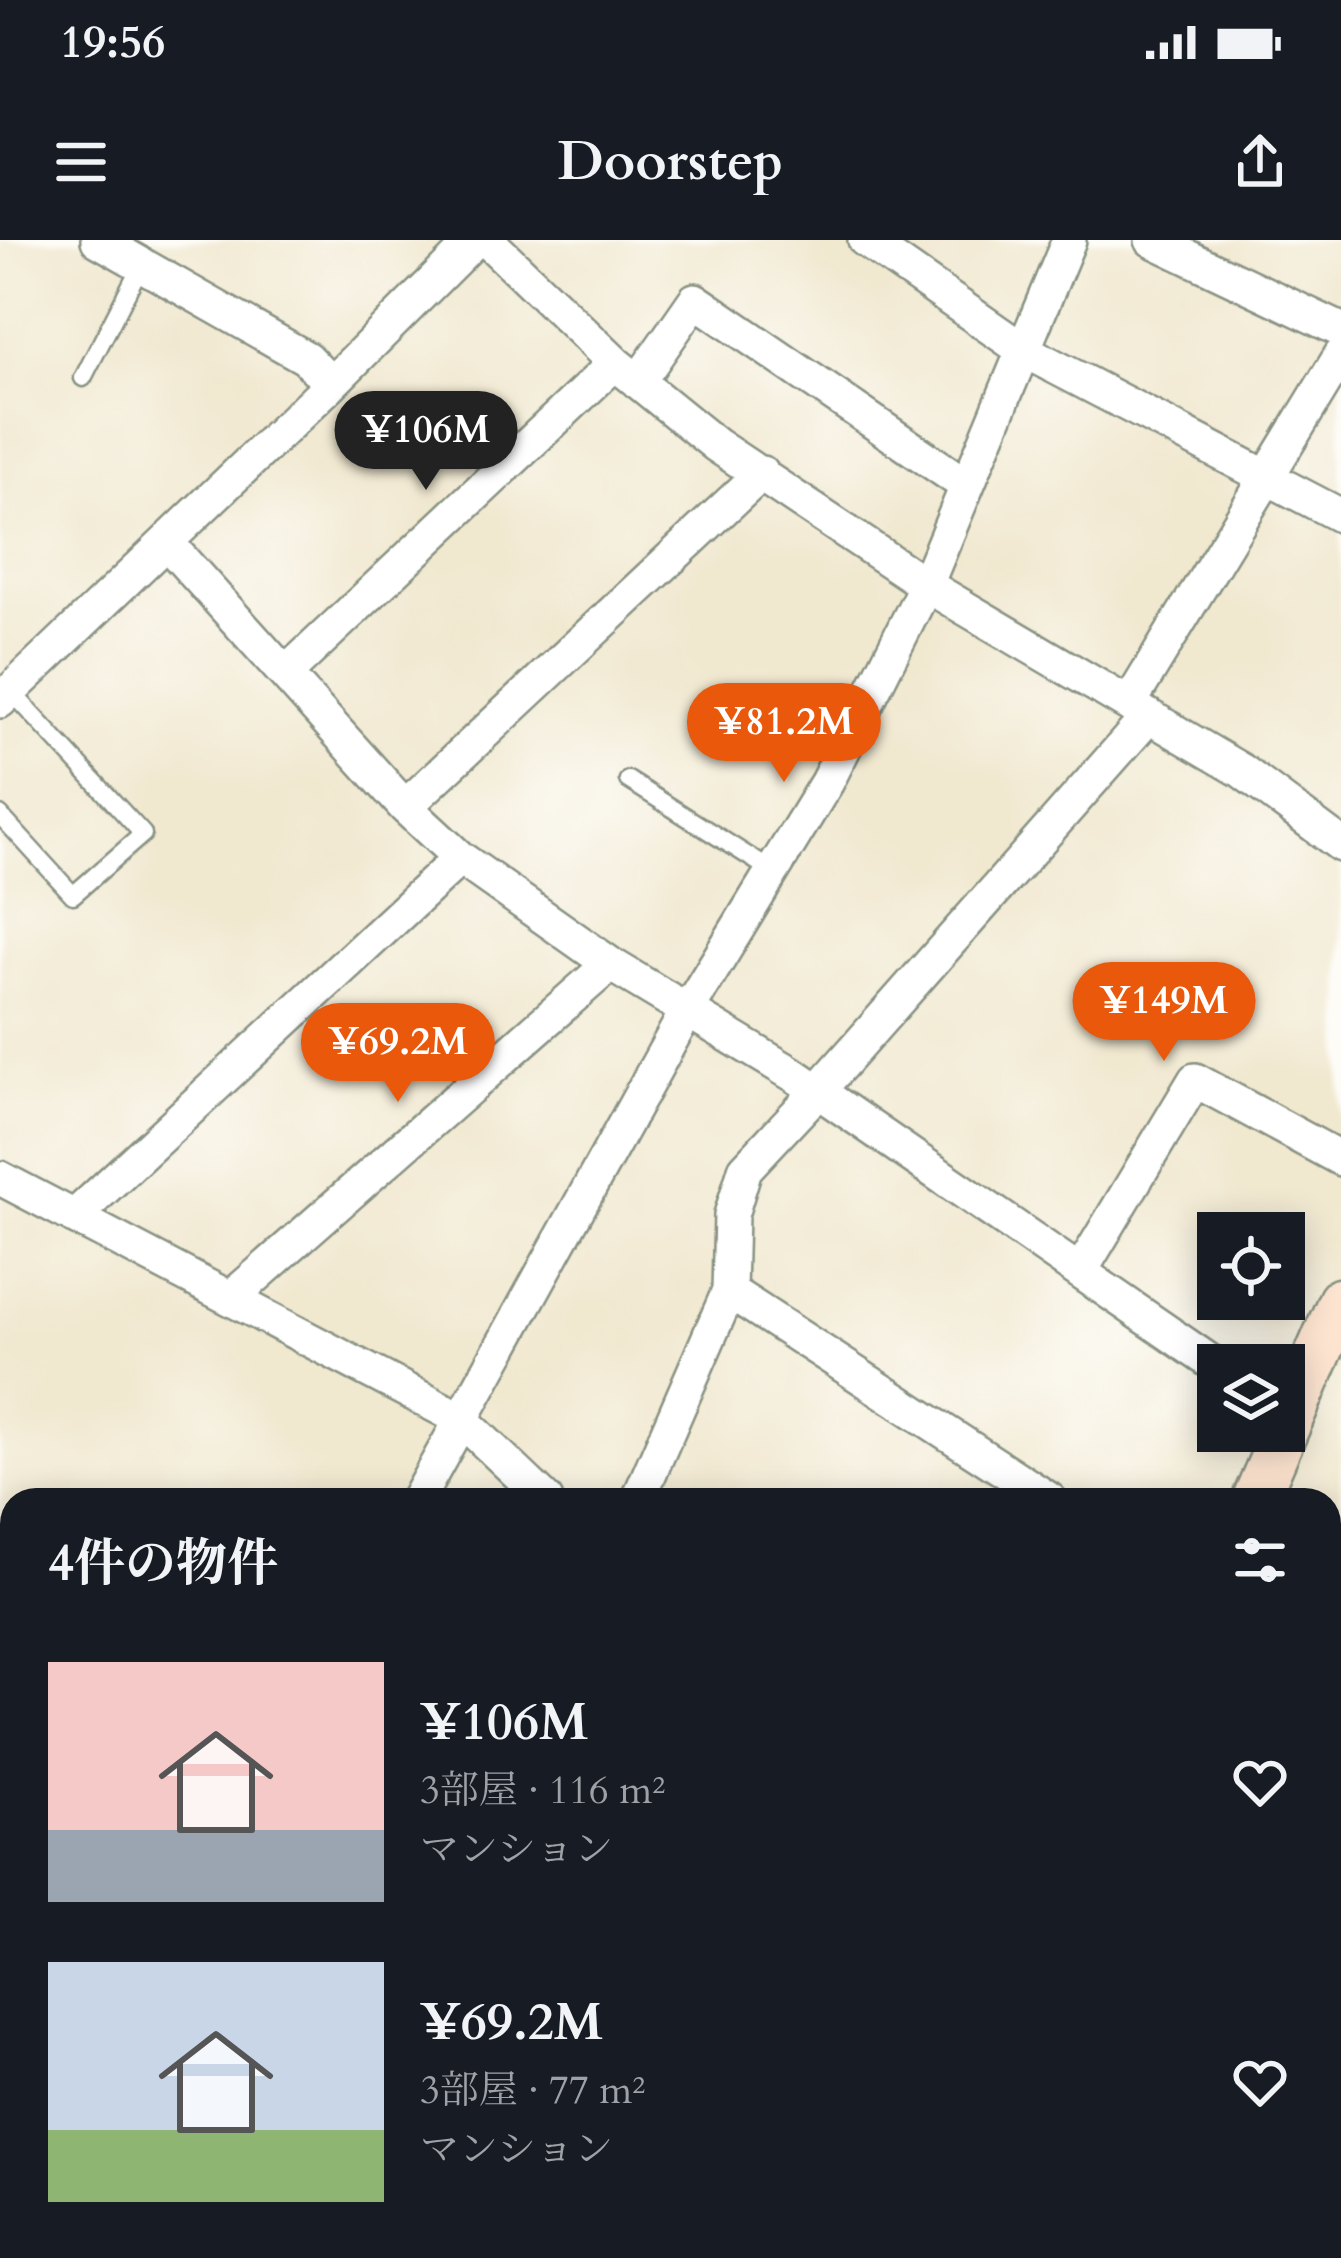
<!DOCTYPE html>
<html lang="ja">
<meta charset="utf-8">
<style>
body{margin:0;font-family:Cardo,"Noto Serif JP",serif;background:#20242c;color:#f1f3f6;height:100vh;display:flex;flex-direction:column;font-size:45px;white-space:nowrap}
*{box-sizing:border-box;margin:0}
p{font-size:39px;color:#9ea1a6}
.icon{flex:none;width:66px;height:66px;fill:none;stroke:currentColor;stroke-width:2;stroke-linecap:round;stroke-linejoin:round}
.map{position:relative;flex:1;overflow:hidden}
.side{position:absolute;left:0px;top:1248px;width:1341px;height:771px;display:flex;flex-direction:column;background:#171b24;border-radius:36px 36px 0 0;box-shadow:0 6px 30px #0003}
.side>*{flex:none}
.tools{position:absolute;left:1197px;top:972px;display:grid;gap:24px}
.tools a{display:grid;place-items:center;width:108px;height:108px;border-radius:0px;background:#171b24;box-shadow:0 6px 30px #0003;font-size:60px}
.price{position:absolute;translate:-50% -102px;padding:0 27px;border-radius:42px;background:#ea580c;color:#fff;font-size:39px;line-height:78px;filter:drop-shadow(0 3px 6px #0008)}
.price::after{content:'';position:absolute;left:50%;top:72px;width:36px;height:27px;margin-left:-18px;background:inherit;clip-path:polygon(0 0,100% 0,50% 100%)}
.price.current{background:#222;color:#fff}
ul{padding:0;list-style:none}
li{display:flex;align-items:center;gap:36px;height:300px;padding:0 48px}
li span{display:grid;place-items:center;flex:none;width:336px;height:240px;border-radius:0px;color:#555}
li>.icon{margin-inline-start:auto}
span .icon{width:144px;height:144px;fill:#fffc;stroke-width:1}
li b{font-size:51px}
h2{display:flex;justify-content:space-between;align-items:center;height:144px;padding:0 48px;font-size:51px}
.status{display:flex;justify-content:space-between;align-items:center;height:84px;padding:0 60px;background:#171b24;direction:ltr}
.status svg{height:33px;fill:currentColor}
header{display:flex;justify-content:space-between;align-items:center;height:156px;padding:0 48px;background:#171b24;font-size:54px;font-weight:700}
.map>svg:first-child{display:block}
</style>
<div class="status"><b>19:56</b><svg viewBox="0 0 49 12"><path d="M0 12V9h3v3zM5 12V6h3v6zM10 12V3h3v9zM15 12V0h3v12zM26 1h20v11H26zM47 4h2v5h-2z"/></svg></div>
<header><svg class="icon" aria-label="menu" viewBox="0 0 24 24"><path d="M4 6h16M4 12h16M4 18h16"/></svg>Doorstep<svg class="icon" aria-label="share" viewBox="0 0 24 24"><path d="M12 15V3M7 8l5-5 5 5M5 13v7h14v-7"/></svg></header>
<div class="map">
<svg width="1341" height="2018" viewBox="0 0 1341 2018">
<rect width="100%" height="100%" fill="#fdfcf7"/>
<filter id="ink" filterUnits="userSpaceOnUse"><feTurbulence type="fractalNoise" baseFrequency=".00833" numOctaves="2"/><feDisplacementMap in="SourceGraphic" scale="24" xChannelSelector="R" yChannelSelector="G"/><feConvolveMatrix kernelMatrix="1 2 1 2 8 2 1 2 1" color-interpolation-filters="sRGB"/></filter>
<filter id="wash" filterUnits="userSpaceOnUse"><feTurbulence type="fractalNoise" baseFrequency=".004" numOctaves="4" result="noise"/><feDisplacementMap in="SourceGraphic" scale="48" xChannelSelector="R" yChannelSelector="G"/><feGaussianBlur stdDeviation="2.7" result="paint"/><feColorMatrix in="noise" values="0 0 0 0 0 0 0 0 0 0 0 0 0 0 0 0 0 1.4 0 .05"/><feComposite in="paint" operator="in"/></filter>
<g filter="url(#wash)">
<rect width="100%" height="100%" fill="#f1e8d0"/>
</g>
<g filter="url(#ink)">
<g fill="none" stroke-linecap="round" stroke-linejoin="round">
<defs>
<path id="lane" d="M83,138L141,25
M628,540L772,631
M0,575L73,655L143,594L11,451"/>
<path id="street" d="M98,0L306,118L331,144
M487,0L615,123L716,205L926,345L1242,531L1341,605
M865,0L1023,110L1341,276
M1152,0L1341,90
M638,142L695,60L967,246
M167,303L405,567L460,618L610,724L796,836L1218,1127
M285,434L615,123
M0,461L331,144L475,0
M1129,464L1341,115
M405,567L762,233
M0,938L461,1179L546,1260
M74,977L460,618
M1080,1032L1195,840L1341,919
M231,1058L610,724
M417,1260L687,771L827,542L926,345L1069,0
M638,1260L729,1051
M1050,1260L729,1051L731,975L745,929L818,851L1149,476
M1329,1723L1341,1728
M0,1931L12,1937
M138,2007L157,2018
M10,2018L16,2007
M229,2018L235,2007"/>
<path id="secondary" d="M1255,1260L1341,1061
M912,2018L917,2007"/>
</defs>
<use href="#lane" stroke="#889282" stroke-width="21"/>
<use href="#street" stroke="#889282" stroke-width="38"/>
<use href="#secondary" stroke="#889282" stroke-width="50"/>
<use href="#lane" stroke="#fff" stroke-width="16"/>
<use href="#street" stroke="#fff" stroke-width="33"/>
<use href="#secondary" stroke="#fde4d0" stroke-width="45"/>
</g>
</g>
</svg>
<div class="tools">
<a><svg class="icon" aria-label="locate" viewBox="0 0 24 24"><circle cx="12" cy="12" r="6"/><path d="M12 2v4M12 18v4M2 12h4M18 12h4"/></svg></a>
<a><svg class="icon" aria-label="layers" viewBox="0 0 24 24"><path d="M12 4l9 5-9 5-9-5zM3 14l9 5 9-5"/></svg></a>
</div>
<b class="price current" style="left:426px;top:253px">¥106M</b>
<b class="price" style="left:784px;top:545px">¥81.2M</b>
<b class="price" style="left:1164px;top:824px">¥149M</b>
<b class="price" style="left:398px;top:865px">¥69.2M</b>
<section class="side">
<h2>4件の物件<svg class="icon" aria-label="filters" viewBox="0 0 24 24"><path d="M4 7h16M4 17h16"/><circle cx="9" cy="7" r="2"/><circle cx="15" cy="17" r="2"/></svg></h2>
<ul>
<li><span style="background:linear-gradient(#f6c9c9 70%,#9aa5b1 0)"><svg class="icon" aria-label="home" viewBox="0 0 24 24"><path d="M3 11l9-7 9 7M6 9v11h12V9"/></svg></span><div><b>¥106M</b><p>3部屋 · 116 m²</p><p>マンション</p></div><svg class="icon" aria-label="heart" viewBox="0 0 24 24"><path d="M12 20l-8-8c-3-5 5-10 8-4 3-6 11-1 8 4z"/></svg></li>
<li><span style="background:linear-gradient(#c9d6e8 70%,#8fb573 0)"><svg class="icon" aria-label="home" viewBox="0 0 24 24"><path d="M3 11l9-7 9 7M6 9v11h12V9"/></svg></span><div><b>¥69.2M</b><p>3部屋 · 77 m²</p><p>マンション</p></div><svg class="icon" aria-label="heart" viewBox="0 0 24 24"><path d="M12 20l-8-8c-3-5 5-10 8-4 3-6 11-1 8 4z"/></svg></li>
</ul>
</section>
</div>
